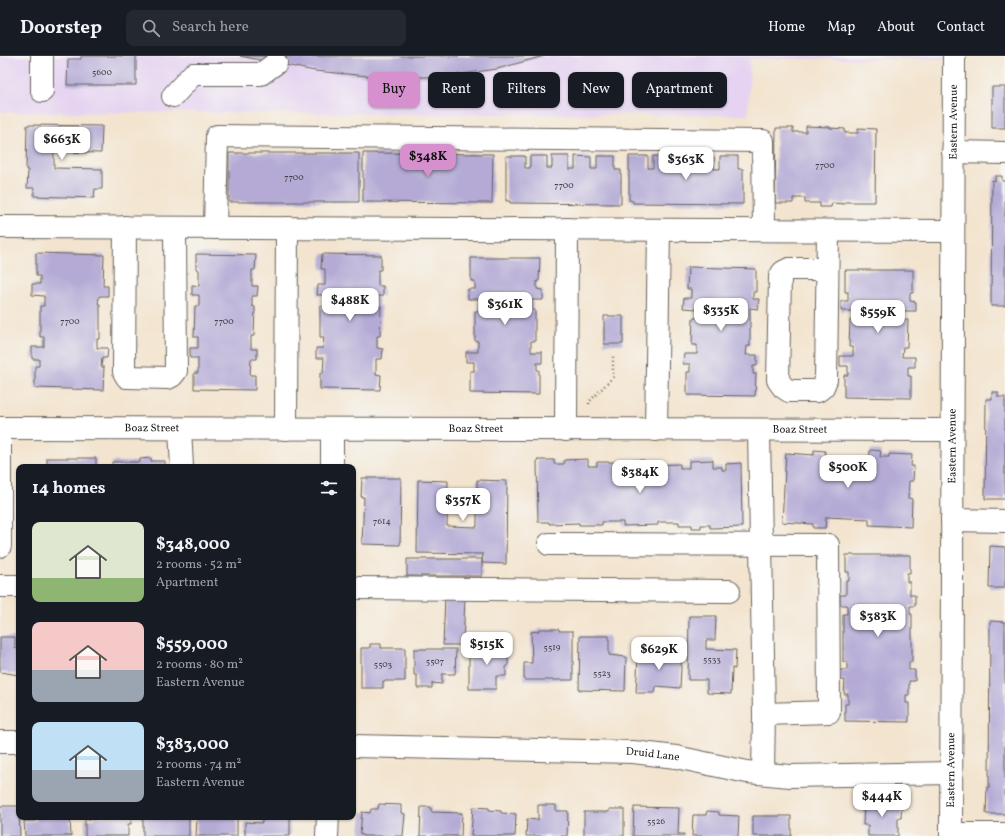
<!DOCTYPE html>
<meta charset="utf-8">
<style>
body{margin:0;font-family:Vollkorn,serif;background:#242831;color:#f1f3f6;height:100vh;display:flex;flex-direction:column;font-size:15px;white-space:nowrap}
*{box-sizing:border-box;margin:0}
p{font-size:13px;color:#9ea1a6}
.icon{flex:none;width:22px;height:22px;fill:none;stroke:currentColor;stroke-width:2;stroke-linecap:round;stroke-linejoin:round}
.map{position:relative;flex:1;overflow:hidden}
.details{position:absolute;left:16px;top:408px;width:340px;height:356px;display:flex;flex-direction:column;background:#171b24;border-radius:8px;box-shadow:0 1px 3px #0004}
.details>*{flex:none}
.banner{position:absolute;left:368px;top:16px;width:380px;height:36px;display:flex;gap:8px}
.price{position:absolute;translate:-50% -34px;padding:0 9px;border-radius:8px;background:#fff;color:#222;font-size:13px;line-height:26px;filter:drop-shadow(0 1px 2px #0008)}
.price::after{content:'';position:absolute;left:50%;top:24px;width:12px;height:9px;margin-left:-6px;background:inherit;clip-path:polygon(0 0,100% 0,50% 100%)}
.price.active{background:#d690ce;color:#111}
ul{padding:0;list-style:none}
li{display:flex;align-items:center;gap:12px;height:100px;padding:0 16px}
li span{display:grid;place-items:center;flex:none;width:112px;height:80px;border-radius:8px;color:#555}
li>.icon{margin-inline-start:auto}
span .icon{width:48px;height:48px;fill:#fffc;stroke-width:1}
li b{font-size:17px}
h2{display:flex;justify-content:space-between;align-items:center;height:48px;padding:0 16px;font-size:17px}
.chip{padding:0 14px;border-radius:8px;background:#171b24;box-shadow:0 1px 3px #0004;font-size:14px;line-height:36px}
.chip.active{background:#d690ce;color:#111}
header{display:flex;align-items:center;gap:24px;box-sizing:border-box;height:56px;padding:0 20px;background:#171b24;border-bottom:1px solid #363941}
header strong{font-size:19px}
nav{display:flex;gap:22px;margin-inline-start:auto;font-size:14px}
.search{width:280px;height:36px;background:#242831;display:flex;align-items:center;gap:10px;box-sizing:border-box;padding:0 14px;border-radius:8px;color:#9ea1a6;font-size:15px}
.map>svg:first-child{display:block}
</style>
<header>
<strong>Doorstep</strong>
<div class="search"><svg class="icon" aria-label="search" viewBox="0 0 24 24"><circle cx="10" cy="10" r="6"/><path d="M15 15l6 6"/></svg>Search here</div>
<nav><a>Home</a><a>Map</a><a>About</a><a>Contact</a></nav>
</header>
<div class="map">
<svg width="1005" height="780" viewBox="0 0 1005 780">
<rect width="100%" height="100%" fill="#f6f6f2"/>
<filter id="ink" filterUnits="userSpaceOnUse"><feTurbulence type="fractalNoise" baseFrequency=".025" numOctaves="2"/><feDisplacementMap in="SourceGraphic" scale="8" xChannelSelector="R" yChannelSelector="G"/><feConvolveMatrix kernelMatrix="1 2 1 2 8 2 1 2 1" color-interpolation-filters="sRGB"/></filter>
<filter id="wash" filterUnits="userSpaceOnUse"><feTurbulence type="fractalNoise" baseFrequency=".012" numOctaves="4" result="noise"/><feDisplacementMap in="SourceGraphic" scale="16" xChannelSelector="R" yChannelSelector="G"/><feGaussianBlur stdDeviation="0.9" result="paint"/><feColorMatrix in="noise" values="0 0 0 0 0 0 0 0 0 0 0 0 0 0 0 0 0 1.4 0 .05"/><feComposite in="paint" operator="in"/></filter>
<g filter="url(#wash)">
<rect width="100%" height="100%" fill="#f3e4cf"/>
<path fill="#e5d3f1" d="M0,0H945V3H750L748,59L0,56Z"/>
<g id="blocks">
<path fill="#b4aad5" d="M81,0H136V29H67L68,3H81Z
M240,0H544L497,13L440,21H379L315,15Z
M992,31H1005V72H992Z
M27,69L102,70L101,97L54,96V112L102,113V133H95L94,142L34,140V132H27L28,114H26Z
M806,70L830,71V72L845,73V77H858V72L876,73L875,146H845V148L832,147L831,151H820V147H805V142H793V147H775L776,72H793V76H806Z
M229,97H359V146H229Z
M363,97L493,98L492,147L363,146Z
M506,100H525V112H530V100H547V112H552V100H569V113H575V100L591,101V113H597V100H615V114H621V148L510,147V145H506Z
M629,100H648V112H653V100H670L669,112H675V100H692V113H698V100L714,101V113H720V100H738V113H743V148L633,147V145L629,144Z
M995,120H1002V125H1005V250H991L992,124L995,125Z
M36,197L104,199L103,230H108V240H99L98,248H100V283H97V292H108L107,302H102L101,311H104L103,334L35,332V310H39V303H32V291H44V281H40V250H44V240L32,239V228H40V220H36Z
M196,198L256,199L255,214H252V230H258L257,240H252V250L255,251L254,280H251V293H257V303H251L250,319H255V334L194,333V317H198V302H190V292H198V281H194L195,250H199V239H192V229L199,230V214L196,213Z
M322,198L381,199V214H378V230H383V240H378V250H381L380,280H377V292L383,293L382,303H376V318L381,319L380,334L320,333V317H323L324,302H316V292H323L324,281H320V250H324L325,239H317L318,229H325V213H321Z
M471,202H540L539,225H537V233L543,234V244H532V254H535V285H531V296H542V307H537V314H539V338L470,337V315H474V306H466V296H478V285H475V255H479V243H468V233H475V225H471Z
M688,211L756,213V236H753V243H759L758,253L750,252V290H747L746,299H757V310H753V318H756L755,340L687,339V316H690V308H683L684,298H697V289H692L693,262H697V253L683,252L684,242H691V233H687Z
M845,214H913V237H910V245L916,246V255H903V264H908L907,291H903L902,301H915V311H908V320H911V342L844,341V319H848V310H840V300H853V291H849L850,264H853V255H841V245H848V236H845Z
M604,260H623V288H604Z
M992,336H998V341H1005V443H985L986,343H992Z
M814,394L825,395V405L833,406V402L860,403V406L869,407L870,394L881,395L880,401H889V398L912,399L911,410H914L913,425H909L908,442L912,443L911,471L869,469V463L826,461L825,472H813V468L782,466L786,397L814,399Z
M47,402H96V411H47Z
M151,402V405H165V411H112V406H140V403Z
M588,403V410H597V406H624L625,411H634V404H644V412L652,411V409L680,408V412H689V405L713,404V411H722V414H726V408L741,407L742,471L710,472V469H701V472H692V469H679V466H658V469L623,470V466H602V469H579V467L549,468V466H538L537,404H554V408H564V404Z
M362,422H401L400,489L362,488L364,441H361Z
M418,424L448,425L447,470L477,471V424L507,425L506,508L482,507L483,498L417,497Z
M990,490L1005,491V532H989Z
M846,499H910V517H907V526H910V539H915V550H910V558H912V606H909V614H915V625H909V639H906V647H909V666L845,665V648H848V638H844L845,624H839V614H847V606H843V558H847V549H840V539H846V525H849V516H846Z
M407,503H482V520H407Z
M445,540L465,541L463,589H443Z
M689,560H716L715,584H706V593L736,594L735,613L732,612L731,638L707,637V624H688Z
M990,565L1005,566V758H986L987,731H989Z
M539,573H559V575H573V624H524V607H532L531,576L539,575Z
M580,580H609V599L626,601L625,635L579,634Z
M0,581H15V592L18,593L19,619L0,616Z
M370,588H381V592H405V625H383V632H361V592H370Z
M469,591H508V610H506V620H496V633H469Z
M663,592L682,593L680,632L656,630L655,637H636L638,601L663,602Z
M414,593H456L455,618H442V628L432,627V632H417V619H414Z
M864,746L902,747L901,762H898V780H868V769H863Z
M379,748L401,749V757L405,758L403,780H363V779L360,778L362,756L370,757L371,753H378Z
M538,749H556V755H568L567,780H526L527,763L538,764Z
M0,750H19L20,780H0Z
M421,751H431V756L462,757L461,780H420Z
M473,751L489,752V754L501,755V757L516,758L515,780H471Z
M634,751L679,752L678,778H684V780H633Z
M609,753H624V780H584V756H609Z
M707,755L719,756V759L739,760L738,780H692L693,759H706Z
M753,760H791V780H753Z
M36,761H70L71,780H25L24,765H36Z
M95,761H131V768H128V780H85V763H95Z
M143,761H189V780H143Z
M219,761H237V780H196L197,762H219Z
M262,761H290V780H245V766L262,767Z"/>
</g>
</g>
<g filter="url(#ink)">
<use href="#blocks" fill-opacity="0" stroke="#67625b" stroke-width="1"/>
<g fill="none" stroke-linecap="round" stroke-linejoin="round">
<defs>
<g id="minor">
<path d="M42,35V0"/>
<path d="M173,40L193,18H261L276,7"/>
<path d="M953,96L1005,97"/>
<path d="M0,171L953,175"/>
<path d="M125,171L124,316L127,321L168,322L172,320L176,315L175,172"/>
<path d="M215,172L217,80L763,85L764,174"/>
<path d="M827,213H789L783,216L780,221L778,324L783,331L789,335H818L823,331L826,324L828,175"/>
<path id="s1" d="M0,372L952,374"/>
<path d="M0,372V490"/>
<path d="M180,373L182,411"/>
<path d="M286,373L287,172"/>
<path d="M566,374L567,173"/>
<path d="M656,374L659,174"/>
<path d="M759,374L764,658L763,717"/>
<path d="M332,411V373"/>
<path d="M952,464L1005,465"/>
<path d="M549,488L828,489L829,656L764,658"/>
<path d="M0,530H19"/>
<path d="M353,532L729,535"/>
<path d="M0,686H19"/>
<path id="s2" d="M353,690L633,696L676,701L747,716L790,720L951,717"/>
<path d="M951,778H1005"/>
<path d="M327,780L328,761"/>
<path id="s3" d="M951,780L954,0"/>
</g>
</defs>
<use href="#minor" stroke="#67625b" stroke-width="24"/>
<path stroke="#67625b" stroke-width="2.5" stroke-dasharray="1 3" stroke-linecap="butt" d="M589,348V346L613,321V298"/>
<use href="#minor" stroke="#fff" stroke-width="22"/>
</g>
</g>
<g text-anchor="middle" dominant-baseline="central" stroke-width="3" stroke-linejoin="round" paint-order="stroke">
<g font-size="9" fill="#42404a">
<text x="102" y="16">5600</text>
<text x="825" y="109">7700</text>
<text x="294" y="121">7700</text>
<text x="564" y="129">7700</text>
<text x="70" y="265">7700</text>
<text x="224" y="265">7700</text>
<text x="382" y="465">7614</text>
<text x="552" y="591">5519</text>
<text x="712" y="603">5533</text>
<text x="435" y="605">5507</text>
<text x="383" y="608">5503</text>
<text x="602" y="617">5523</text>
<text x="656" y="765">5526</text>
</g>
<g font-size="11" fill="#1c1c1c" stroke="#f6f6f2">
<text stroke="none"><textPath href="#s3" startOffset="714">Eastern Avenue</textPath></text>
<text stroke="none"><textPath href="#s1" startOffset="152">Boaz Street</textPath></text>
<text stroke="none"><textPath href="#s1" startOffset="476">Boaz Street</textPath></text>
<text stroke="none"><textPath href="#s1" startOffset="800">Boaz Street</textPath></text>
<text stroke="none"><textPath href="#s3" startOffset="390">Eastern Avenue</textPath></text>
<text stroke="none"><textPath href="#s2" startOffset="300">Druid Lane</textPath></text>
<text stroke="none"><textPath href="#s3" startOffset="66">Eastern Avenue</textPath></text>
</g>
</g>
</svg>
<b class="price" style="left:62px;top:105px">$663K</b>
<b class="price active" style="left:428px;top:122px">$348K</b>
<b class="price" style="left:686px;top:125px">$363K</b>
<b class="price" style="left:350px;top:266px">$488K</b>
<b class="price" style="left:505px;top:270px">$361K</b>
<b class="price" style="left:721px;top:276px">$335K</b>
<b class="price" style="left:878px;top:278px">$559K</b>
<b class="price" style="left:848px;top:433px">$500K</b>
<b class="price" style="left:640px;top:438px">$384K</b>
<b class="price" style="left:463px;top:466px">$357K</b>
<b class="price" style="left:878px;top:582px">$383K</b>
<b class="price" style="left:487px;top:610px">$515K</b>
<b class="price" style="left:659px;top:615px">$629K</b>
<b class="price" style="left:882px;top:762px">$444K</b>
<div class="banner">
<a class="chip active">Buy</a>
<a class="chip">Rent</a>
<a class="chip">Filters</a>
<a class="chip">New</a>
<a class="chip">Apartment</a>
</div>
<section class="details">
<h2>14 homes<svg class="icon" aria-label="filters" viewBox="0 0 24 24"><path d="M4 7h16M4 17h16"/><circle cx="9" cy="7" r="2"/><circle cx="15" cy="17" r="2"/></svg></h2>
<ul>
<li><span style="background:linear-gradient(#dfe7d0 70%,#8fb573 0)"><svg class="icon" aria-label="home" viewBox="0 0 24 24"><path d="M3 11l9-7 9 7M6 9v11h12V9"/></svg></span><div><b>$348,000</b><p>2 rooms · 52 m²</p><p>Apartment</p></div></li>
<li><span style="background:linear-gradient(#f6c9c9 60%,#9aa5b1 0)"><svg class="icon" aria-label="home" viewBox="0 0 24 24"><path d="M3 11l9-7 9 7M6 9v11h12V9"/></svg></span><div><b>$559,000</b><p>2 rooms · 80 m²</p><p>Eastern Avenue</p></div></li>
<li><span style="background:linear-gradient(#bfe0f5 60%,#9aa5b1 0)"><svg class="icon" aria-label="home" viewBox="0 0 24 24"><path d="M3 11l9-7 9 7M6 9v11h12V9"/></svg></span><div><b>$383,000</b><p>2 rooms · 74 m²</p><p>Eastern Avenue</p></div></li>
</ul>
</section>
</div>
